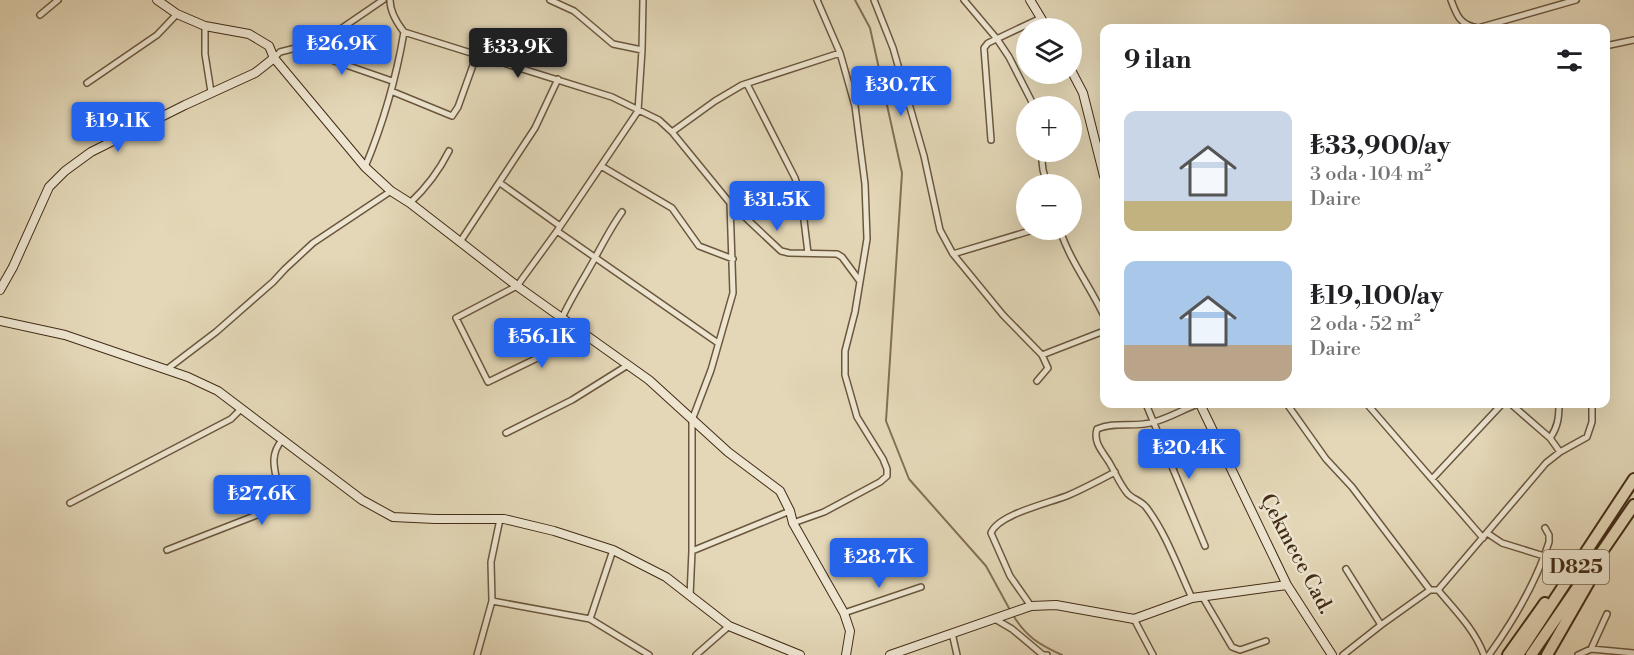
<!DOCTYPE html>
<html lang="tr">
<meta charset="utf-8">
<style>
body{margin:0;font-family:"Libre Bodoni",serif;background:#f6f6f6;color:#202124;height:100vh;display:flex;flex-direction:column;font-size:22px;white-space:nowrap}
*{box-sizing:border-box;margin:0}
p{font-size:20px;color:#757577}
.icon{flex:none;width:33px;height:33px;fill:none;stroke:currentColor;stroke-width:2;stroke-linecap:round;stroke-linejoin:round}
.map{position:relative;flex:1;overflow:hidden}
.drawer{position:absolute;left:1100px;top:24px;width:510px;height:384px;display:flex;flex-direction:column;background:#fff;border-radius:12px;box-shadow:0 6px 24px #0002}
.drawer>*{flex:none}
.buttons{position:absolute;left:1016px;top:18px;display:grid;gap:12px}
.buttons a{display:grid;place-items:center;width:66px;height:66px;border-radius:50%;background:#fff;box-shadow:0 6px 24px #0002;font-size:30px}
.price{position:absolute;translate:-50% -51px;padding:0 14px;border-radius:6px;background:#2563eb;color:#fff;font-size:20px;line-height:39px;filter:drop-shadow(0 2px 3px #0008)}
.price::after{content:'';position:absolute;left:50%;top:36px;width:18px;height:14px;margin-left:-9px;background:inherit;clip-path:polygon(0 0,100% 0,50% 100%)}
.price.selected{background:#222;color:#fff}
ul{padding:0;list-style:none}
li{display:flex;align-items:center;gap:18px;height:150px;padding:0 24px}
li span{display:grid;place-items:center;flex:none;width:168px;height:120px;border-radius:12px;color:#555}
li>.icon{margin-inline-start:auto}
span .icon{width:72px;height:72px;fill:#fffc;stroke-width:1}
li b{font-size:26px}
h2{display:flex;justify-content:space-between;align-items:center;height:72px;padding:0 24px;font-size:26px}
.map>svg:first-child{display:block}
</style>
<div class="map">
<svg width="1634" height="655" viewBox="0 0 1634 655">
<rect width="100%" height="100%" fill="#e3d7b7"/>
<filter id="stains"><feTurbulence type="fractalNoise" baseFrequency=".00333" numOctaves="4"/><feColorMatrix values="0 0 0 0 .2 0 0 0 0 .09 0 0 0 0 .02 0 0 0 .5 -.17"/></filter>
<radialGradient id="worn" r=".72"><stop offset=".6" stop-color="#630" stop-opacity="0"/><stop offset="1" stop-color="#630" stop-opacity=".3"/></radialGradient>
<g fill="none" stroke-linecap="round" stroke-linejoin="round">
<path stroke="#837056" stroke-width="2" d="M855,0L870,28L902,173L886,421L909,479L986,566L1010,610
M1013,615C1026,637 1040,645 1062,655"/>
<defs>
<path id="street" d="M550,0L574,11L613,44L642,50L638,111L557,231L517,286L456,318L488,382L558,348L581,332
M874,0L893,48L924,156L940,230L953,254L1003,315L1042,355L1048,368L1037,381
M964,0L997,39L1009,57L1034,106
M1451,0C1457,16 1460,25 1478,28L1576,0
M40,15L58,0
M205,26V54L211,92
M404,32L612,97L659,120L672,132L730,203L733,293L711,370L692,420V551L690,596
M316,43L323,57L392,81
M1605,46L1634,40
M642,50L643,0
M274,58L280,52L323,41L383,0
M87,83L157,35L177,14
M747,84L795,178L801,196L808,253
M391,91L452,116L458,107L477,54
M672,132L715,101L742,85L840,53
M991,140L984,48L988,43L1041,18
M1041,152L1043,170L1047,184
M601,166L672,208L699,246L733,259
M365,167C383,124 396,79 404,32C397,23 390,12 390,0
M500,183L560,226
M410,203C427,187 439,171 449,151
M731,204L781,251L789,253L837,254L842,257L859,280
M1060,230C1070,261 1090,286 1104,316
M557,231L718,343
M460,242L535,128L558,79
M953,254L1033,230
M562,318C572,296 585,277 596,256C604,241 612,226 622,212
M1042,355L1104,331
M166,370L216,332L273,282L285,269L313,243L391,191
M1146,404L1205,546
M1287,404L1326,459L1352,487L1430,590H1438C1455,610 1475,630 1484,655
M1367,404L1483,538
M1511,404L1550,438L1560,452
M506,433L572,400L628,365
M1550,438C1558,427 1559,417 1559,404
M1172,466L1223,449
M1432,479L1502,404
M70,503L231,419L241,409
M793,523L824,512L880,482L887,476V469L883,459L857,417L845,375V351L855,312L867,239L865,184L855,106L840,53L817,0
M1487,533L1502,543L1544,556
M167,550L275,508C287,484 262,464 282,440
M692,551L790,511
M1346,569L1381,625
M1438,590L1546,463L1560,452L1587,437L1592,422V404
M1202,596L1232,647L1240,650L1266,641
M1192,598C1178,568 1166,533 1146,507C1141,501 1133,499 1128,494C1120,485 1115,472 1109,462C1102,451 1093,442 1097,429C1115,421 1135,428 1154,422C1169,418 1184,409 1198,404
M492,601L590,619L649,655
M1031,606L1010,576L991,533C998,514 1050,503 1069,495C1085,488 1100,480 1115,472
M844,613L921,587
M590,619L613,550
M995,619L1012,629L1043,655H1047
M1134,619L1153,655
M952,633L957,655
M1591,649L1607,614
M477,655L492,601L491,562L500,519
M696,655L729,626
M1343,655L1381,625L1430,590
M1489,655C1514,620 1536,583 1549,542V535L1545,528
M1578,655L1591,649L1634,653"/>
<path id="secondary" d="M157,0L177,14L205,26L249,34L269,46L274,58L365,167L391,191L410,203L517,286L649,380L728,452L780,491L790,511L793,523L844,613L850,631L846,655
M1030,0L1047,28
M1071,70L1083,93L1104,176
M0,290L13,267L49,187L65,171L91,152L185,105L255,73L274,58
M0,321L65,335L188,377L218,391L362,500L393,517L435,519H504L554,531L613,550L666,577L729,626L800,655
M1200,404L1287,585L1332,655
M890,655L1031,606L1056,605L1134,619L1192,598L1287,585"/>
<path id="highway" d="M1508,655L1545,603
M1518,655L1634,479
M1531,655L1634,505
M1547,655L1590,580"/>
</defs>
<use href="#street" stroke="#6b573e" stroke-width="8"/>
<use href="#secondary" stroke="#432c16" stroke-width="10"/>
<use href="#highway" stroke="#432c16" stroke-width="14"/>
<use href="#street" stroke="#ede5d0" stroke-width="5"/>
<use href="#secondary" stroke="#ede5d0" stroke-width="8"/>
<use href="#highway" stroke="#e3d7b7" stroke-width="10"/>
</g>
<g text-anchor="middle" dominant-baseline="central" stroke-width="5" stroke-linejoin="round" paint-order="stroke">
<rect fill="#ede5d0" stroke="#76644e" stroke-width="1.5" x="1543" y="550" width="66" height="34" rx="4.5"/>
<g font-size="20" font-weight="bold" fill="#432c16">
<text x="1576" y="567">D825</text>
</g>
<g font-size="21" fill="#432c16" stroke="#ede5d0">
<text transform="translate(1296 554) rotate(62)">Çekmece Cad.</text>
</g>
</g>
<rect width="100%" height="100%" filter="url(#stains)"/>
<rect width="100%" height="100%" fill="url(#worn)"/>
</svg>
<div class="buttons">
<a><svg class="icon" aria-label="layers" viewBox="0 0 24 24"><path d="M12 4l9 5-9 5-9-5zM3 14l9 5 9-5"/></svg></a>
<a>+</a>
<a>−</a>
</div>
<b class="price" style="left:342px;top:76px">₺26.9K</b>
<b class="price selected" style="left:518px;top:79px">₺33.9K</b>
<b class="price" style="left:901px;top:117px">₺30.7K</b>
<b class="price" style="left:118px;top:153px">₺19.1K</b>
<b class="price" style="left:777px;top:232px">₺31.5K</b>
<b class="price" style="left:542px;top:369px">₺56.1K</b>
<b class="price" style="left:1189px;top:480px">₺20.4K</b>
<b class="price" style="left:262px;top:526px">₺27.6K</b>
<b class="price" style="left:879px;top:589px">₺28.7K</b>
<section class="drawer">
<h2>9 ilan<svg class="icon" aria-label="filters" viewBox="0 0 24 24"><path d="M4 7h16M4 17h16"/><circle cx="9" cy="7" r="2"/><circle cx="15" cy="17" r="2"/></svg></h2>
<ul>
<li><span style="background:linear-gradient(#c9d6e8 75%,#c2b280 0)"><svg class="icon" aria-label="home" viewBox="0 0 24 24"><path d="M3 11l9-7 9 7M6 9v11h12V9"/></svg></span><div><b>₺33,900/ay</b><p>3 oda · 104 m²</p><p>Daire</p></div></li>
<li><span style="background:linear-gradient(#a9c7e8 70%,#b9a48a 0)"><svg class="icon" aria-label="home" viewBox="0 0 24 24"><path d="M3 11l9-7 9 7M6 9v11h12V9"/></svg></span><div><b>₺19,100/ay</b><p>2 oda · 52 m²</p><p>Daire</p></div></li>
</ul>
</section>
</div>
